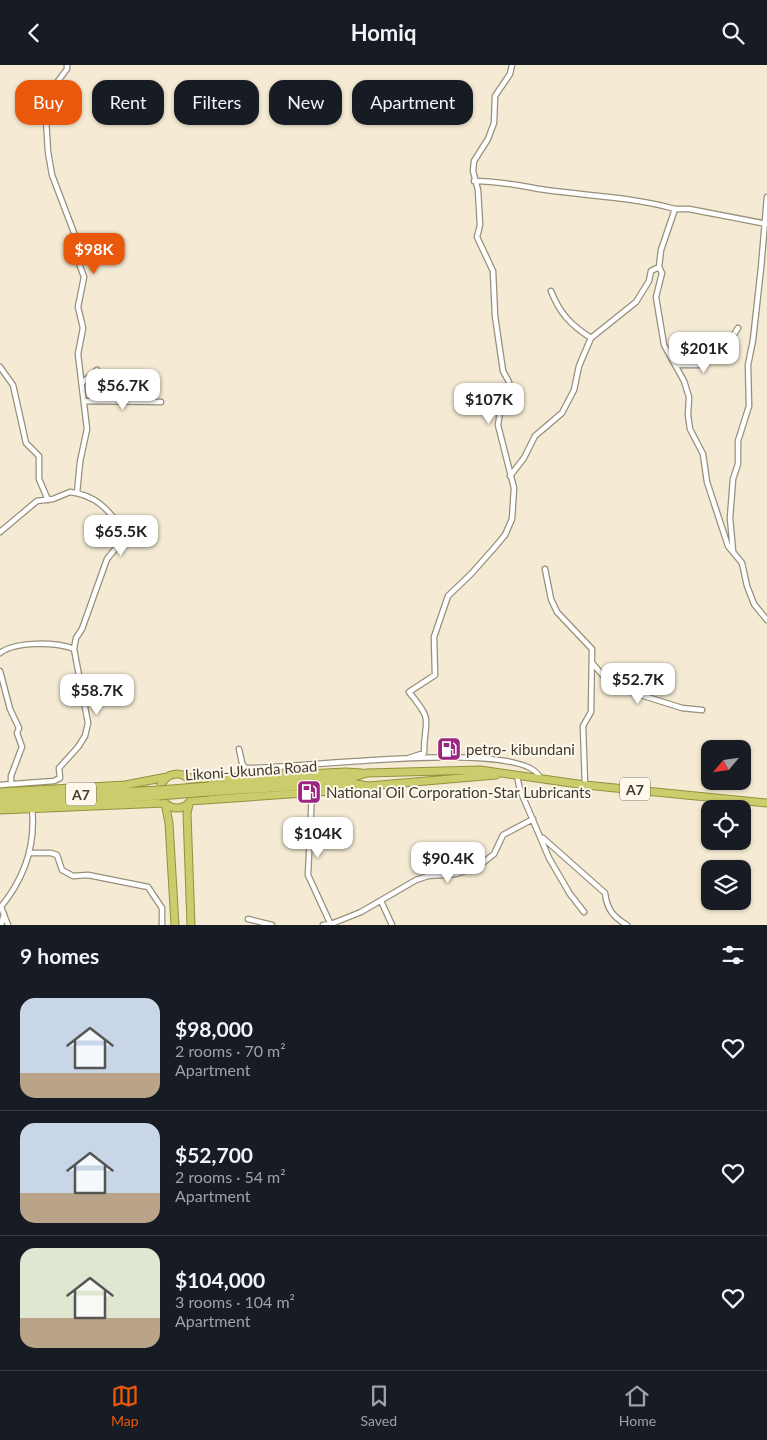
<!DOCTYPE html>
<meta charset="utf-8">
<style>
body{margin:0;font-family:Lato,sans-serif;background:#20242c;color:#f1f3f6;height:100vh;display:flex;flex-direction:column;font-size:19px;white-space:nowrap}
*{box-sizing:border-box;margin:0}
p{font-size:16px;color:#9ea1a6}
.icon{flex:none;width:28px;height:28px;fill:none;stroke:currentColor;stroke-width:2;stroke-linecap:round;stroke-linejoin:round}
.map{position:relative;height:860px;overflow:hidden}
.panel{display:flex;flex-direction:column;background:#171b24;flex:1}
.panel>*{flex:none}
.banner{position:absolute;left:15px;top:15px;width:500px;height:45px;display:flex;gap:10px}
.needle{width:32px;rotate:241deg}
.controls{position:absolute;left:701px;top:675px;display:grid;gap:10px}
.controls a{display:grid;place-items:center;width:50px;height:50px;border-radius:10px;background:#171b24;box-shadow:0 1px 4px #0004;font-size:25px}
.price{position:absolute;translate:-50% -42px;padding:0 11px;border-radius:10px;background:#fff;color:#222;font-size:16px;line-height:32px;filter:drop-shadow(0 1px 2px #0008)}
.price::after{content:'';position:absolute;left:50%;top:30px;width:15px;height:11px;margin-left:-8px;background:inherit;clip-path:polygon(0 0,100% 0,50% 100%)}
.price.current{background:#ea580c;color:#fff}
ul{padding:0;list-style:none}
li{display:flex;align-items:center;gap:15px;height:125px;padding:0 20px}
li+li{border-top:1px solid #363941}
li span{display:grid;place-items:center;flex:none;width:140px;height:100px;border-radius:15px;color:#555}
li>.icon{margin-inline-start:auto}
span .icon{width:60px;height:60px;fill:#fffc;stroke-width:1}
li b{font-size:21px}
h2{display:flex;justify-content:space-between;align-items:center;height:60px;padding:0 20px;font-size:21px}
.pill{padding:0 18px;border-radius:15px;background:#171b24;box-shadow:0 1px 4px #0004;font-size:18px;line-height:45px}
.pill.current{background:#ea580c;color:#fff}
header{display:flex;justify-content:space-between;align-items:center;height:65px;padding:0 20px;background:#171b24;font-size:22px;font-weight:700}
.tab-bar{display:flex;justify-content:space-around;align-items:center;height:70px;border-top:1px solid #363941;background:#171b24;font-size:14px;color:#9ea1a6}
.tab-bar a{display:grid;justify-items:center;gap:2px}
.tab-bar .current{color:#ea580c}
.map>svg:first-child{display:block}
</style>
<header><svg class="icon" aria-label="back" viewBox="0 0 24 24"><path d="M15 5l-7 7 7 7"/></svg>Homiq<svg class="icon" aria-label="search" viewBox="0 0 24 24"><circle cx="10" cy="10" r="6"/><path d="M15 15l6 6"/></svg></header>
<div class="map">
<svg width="767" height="860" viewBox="0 0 767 860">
<rect width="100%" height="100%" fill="#f5ebd4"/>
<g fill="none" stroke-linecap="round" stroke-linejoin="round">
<defs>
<path id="minor" d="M67,0V4L55,20L46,54L48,87L52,110L76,173V190L84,212L78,242L83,263L78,289L87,364L80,397L77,428
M474,116C500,116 521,121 546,125C589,131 633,132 675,144L661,185L659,202L662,208L656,232L664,280L684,316L689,332L688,350L690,364L703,389L707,417L728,481L742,498L747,521L754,539L767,555
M675,144H689L767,159
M551,226C560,249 571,260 591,273L636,237L649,216L651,206L659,202
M704,295L721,290L738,263
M676,300H700L708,282
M0,302L13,320L26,378L39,391V414L48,435
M82,318L97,305
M84,336L161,337
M510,411L524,393L535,371L562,348L574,325L579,301L591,273
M0,467L37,436L53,434L70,427C95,430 109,444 122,465L120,478L107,494L82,564L76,573L74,584L88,658L85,671L78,682L59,703L60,713L54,716L0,720
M733,486L730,453L733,414L738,399V376L749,341L748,300L753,275L761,203L767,132
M545,504L551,534L557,547L592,584L591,647L583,661L585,720
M0,588C16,576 56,577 74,584
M593,599L612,621L682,643L702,645
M0,606L10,644L19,663L17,668L22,682L11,711V719
M239,684L242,698L245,703C290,705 526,672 540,713
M409,693L424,688C424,651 435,659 409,627L435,610L434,572L448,531L471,509L495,482L505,470L512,454L514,423L498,360L503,329L509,317L503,306L495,251L493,206L477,172L480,160L478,125L473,106L474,96L488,74L494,58L495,31L510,9L512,0
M517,711L520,725L549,793L570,829L584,847
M312,727L308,810L331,860
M543,773L605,828C607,844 613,852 627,860
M31,788H51L57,790L62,805L73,811L88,810L148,822L162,843V860
M381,836L392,860
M1,842L8,860
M0,843C24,814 36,781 32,743
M248,854L272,860
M1,860L4,849
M323,860L331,859L361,847L416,815L428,811L456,809L479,801L494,789L503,770L533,754"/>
<path id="trunk" d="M160 726a17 17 0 1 1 34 0a17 17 0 1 1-34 0Z
M186,712L202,714L346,707L362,708
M209,721L351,713L367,708L480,705L585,720L767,738
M0,727L125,720L167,712
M209,727L351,718L368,721L496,710
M0,733L159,725
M0,739L159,731
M0,745L165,738L169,758L175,860
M191,860L187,748L190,736L347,725L368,721"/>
</defs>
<use href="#minor" stroke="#988f7a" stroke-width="7"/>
<use href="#trunk" stroke="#929140" stroke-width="9"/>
<use href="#minor" stroke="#fff" stroke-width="4.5"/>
<use href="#trunk" stroke="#cbcc6c" stroke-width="7"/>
<defs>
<path id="trunk-bridge" d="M159,725L209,721
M159,731L209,727"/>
</defs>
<use href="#trunk-bridge" stroke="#929140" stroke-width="9" stroke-linecap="butt"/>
<use href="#trunk-bridge" stroke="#cbcc6c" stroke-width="7"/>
</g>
<defs>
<symbol id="fuel-square" viewBox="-11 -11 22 22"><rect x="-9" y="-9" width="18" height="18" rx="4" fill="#9b2682" stroke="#fef9eb"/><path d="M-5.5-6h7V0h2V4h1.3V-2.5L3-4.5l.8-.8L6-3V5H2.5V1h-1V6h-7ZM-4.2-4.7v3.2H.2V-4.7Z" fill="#fff"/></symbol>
</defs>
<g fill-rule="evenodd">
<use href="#fuel-square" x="435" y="670" width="28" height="28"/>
<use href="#fuel-square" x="295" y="713" width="28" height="28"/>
</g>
<g text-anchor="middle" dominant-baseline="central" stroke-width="4" stroke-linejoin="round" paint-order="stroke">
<g fill="#fef9eb" stroke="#78746a" stroke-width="1">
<rect x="620" y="712.5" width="30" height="23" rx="4"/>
<rect x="66" y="717.5" width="30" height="23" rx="4"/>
</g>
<g font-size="14" font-weight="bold" fill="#3f3b32">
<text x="635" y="724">A7</text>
<text x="81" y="729">A7</text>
</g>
<g font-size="15" fill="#3f3b32" stroke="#fef9eb" text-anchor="start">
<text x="466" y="684">petro- kibundani</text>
<text x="326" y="727">National Oil Corporation-Star Lubricants</text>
</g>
<g font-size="15" fill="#3f3b32" stroke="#fef9eb">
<text transform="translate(251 705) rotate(-4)">Likoni-Ukunda Road</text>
</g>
</g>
</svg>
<div class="controls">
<a><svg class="needle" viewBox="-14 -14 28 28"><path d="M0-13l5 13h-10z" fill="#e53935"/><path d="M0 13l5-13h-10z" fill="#9ea1a6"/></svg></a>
<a><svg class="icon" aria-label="locate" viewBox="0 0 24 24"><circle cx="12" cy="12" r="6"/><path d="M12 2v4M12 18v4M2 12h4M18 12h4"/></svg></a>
<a><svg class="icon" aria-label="layers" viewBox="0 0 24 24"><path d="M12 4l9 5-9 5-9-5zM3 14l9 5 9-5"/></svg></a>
</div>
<b class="price current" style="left:94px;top:210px">$98K</b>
<b class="price" style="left:704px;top:309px">$201K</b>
<b class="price" style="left:123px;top:346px">$56.7K</b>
<b class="price" style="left:489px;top:360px">$107K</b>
<b class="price" style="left:121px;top:492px">$65.5K</b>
<b class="price" style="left:638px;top:640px">$52.7K</b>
<b class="price" style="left:97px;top:651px">$58.7K</b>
<b class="price" style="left:318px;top:794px">$104K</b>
<b class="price" style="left:448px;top:819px">$90.4K</b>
<div class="banner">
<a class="pill current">Buy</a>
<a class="pill">Rent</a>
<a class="pill">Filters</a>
<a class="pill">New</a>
<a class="pill">Apartment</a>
</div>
</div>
<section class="panel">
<h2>9 homes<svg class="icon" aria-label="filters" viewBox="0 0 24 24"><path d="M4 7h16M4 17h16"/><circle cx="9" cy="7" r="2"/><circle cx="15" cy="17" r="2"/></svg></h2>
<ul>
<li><span style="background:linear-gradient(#c9d6e8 75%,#b9a48a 0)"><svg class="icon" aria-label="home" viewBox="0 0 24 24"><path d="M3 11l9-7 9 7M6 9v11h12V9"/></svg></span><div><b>$98,000</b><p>2 rooms · 70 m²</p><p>Apartment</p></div><svg class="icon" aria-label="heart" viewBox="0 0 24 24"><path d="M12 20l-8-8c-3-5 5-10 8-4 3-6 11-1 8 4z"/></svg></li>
<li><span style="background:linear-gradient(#c9d6e8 70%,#b9a48a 0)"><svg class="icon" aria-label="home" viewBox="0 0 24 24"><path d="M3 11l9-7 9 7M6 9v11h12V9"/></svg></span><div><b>$52,700</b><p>2 rooms · 54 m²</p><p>Apartment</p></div><svg class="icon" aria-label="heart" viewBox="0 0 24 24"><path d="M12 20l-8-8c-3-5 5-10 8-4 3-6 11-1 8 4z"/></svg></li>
<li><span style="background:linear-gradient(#dfe7d0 70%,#b9a48a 0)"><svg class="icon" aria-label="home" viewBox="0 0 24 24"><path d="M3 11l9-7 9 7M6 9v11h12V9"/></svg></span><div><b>$104,000</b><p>3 rooms · 104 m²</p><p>Apartment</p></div><svg class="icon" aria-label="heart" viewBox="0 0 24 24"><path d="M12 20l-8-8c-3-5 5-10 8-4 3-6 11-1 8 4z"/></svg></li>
</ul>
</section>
<nav class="tab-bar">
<a class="current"><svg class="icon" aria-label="map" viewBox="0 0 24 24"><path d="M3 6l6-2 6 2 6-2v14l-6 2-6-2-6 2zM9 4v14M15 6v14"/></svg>Map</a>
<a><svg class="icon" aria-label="saved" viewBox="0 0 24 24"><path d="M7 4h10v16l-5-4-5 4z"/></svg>Saved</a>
<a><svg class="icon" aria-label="home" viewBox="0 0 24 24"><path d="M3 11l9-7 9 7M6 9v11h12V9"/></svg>Home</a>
</nav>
